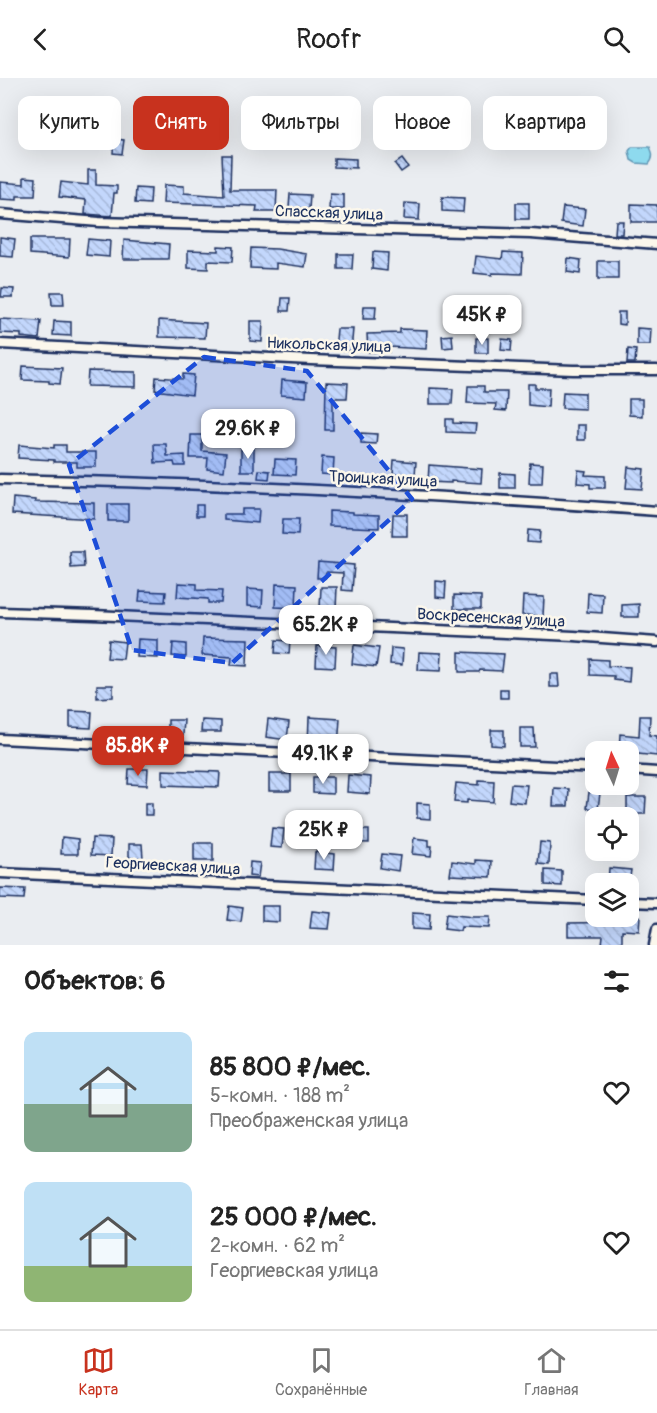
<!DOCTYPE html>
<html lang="ru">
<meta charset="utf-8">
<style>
body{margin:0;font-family:Pangolin,sans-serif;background:#f6f6f6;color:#222;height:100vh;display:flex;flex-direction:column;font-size:22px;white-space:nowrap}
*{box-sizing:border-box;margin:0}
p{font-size:20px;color:#767676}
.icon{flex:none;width:33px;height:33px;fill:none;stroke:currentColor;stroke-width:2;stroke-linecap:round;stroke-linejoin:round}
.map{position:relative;height:867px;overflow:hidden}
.details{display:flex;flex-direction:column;background:#fff;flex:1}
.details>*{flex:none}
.guide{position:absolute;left:18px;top:18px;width:621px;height:54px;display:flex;gap:12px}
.needle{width:39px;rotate:356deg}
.fabs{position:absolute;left:585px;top:663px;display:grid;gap:12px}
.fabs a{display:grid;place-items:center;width:54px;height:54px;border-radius:12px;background:#fff;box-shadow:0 6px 24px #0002;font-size:30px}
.price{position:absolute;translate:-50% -51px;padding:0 14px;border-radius:12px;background:#fff;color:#222;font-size:20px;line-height:39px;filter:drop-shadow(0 2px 3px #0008)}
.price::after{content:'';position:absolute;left:50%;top:36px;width:18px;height:14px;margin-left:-9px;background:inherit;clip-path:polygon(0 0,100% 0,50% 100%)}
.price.selected{background:#c8321e;color:#fff}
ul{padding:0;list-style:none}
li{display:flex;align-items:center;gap:18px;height:150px;padding:0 24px}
li span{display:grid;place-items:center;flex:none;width:168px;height:120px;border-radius:12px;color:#555}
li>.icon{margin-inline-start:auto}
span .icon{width:72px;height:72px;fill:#fffc;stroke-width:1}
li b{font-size:26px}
h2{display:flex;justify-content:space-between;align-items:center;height:72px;padding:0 24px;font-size:26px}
.pill{padding:0 21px;border-radius:12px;background:#fff;box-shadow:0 6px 24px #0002;font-size:21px;line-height:54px}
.pill.selected{background:#c8321e;color:#fff}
header{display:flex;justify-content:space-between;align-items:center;height:78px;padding:0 24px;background:#fff;font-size:27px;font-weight:600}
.tabs{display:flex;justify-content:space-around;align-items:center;height:84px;border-top:2px solid #e0e0e0;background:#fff;font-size:16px;color:#767676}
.tabs a{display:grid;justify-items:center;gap:3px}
.tabs .selected{color:#c8321e}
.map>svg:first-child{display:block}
</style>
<header><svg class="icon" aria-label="back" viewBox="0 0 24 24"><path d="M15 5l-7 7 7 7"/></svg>Roofr<svg class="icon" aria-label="search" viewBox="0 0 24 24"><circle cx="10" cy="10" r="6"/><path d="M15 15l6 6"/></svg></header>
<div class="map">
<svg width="657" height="867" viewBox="0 0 657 867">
<defs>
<pattern id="building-back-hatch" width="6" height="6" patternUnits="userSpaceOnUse" patternTransform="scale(1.5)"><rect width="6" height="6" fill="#c3d7fc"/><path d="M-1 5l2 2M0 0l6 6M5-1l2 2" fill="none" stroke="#a7b9da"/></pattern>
</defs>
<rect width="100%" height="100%" fill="#eaedf1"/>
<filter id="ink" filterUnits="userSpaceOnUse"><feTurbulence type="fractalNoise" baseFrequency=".0167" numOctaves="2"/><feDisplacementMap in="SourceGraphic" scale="12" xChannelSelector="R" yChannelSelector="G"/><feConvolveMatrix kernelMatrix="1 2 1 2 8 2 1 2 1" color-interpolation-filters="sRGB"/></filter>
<g filter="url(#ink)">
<path fill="#8edaee" stroke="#6096b4" stroke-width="1.5" d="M632,69H650C653,75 654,80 649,86L636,85L631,82L629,73Z"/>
<path fill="url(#building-back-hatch)" stroke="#1b2f5e" stroke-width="1.5" d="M114,61L124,62L122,76L113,75Z
M222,77H231L230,112H277L276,134H256L257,128L163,125L164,107L184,108V115L224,118Z
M334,80L356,81V90L334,89Z
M402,81L408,89L401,94L395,86Z
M88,92H96V107L117,108V115H114L112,138L85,136L86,122L59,119L61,104L88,107Z
M24,99L36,100L35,118H17V122L0,121V104L24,106Z
M136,110L151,111L150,126L135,125Z
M290,116L310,117L309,131L289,130Z
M330,116L344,117V131H329Z
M442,119L464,120L463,134L442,133Z
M405,125L420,126L419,142L404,141Z
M516,125H529V141H516Z
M631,126L657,127V144H631Z
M563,129L585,131L583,148L561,145Z
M616,143H623L622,156H615Z
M0,159L15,161L13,179L0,178Z
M30,161H70L69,179L30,176Z
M88,161L110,163L109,179L86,177Z
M124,162L169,166L168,181H123Z
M218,168L233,169L232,184L208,183V191L188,190V172L218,173Z
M251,170L277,171L307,176L305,189L276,185V191L250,190Z
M373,174L388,175L387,193L372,191Z
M503,174L523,175L522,196L492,195V197L474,195L476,178L502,181Z
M338,176H353L352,191H338Z
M568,180L581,182L580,196L567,194Z
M598,183H618V201H598Z
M2,210L14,211L13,219H1Z
M51,214H63L64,227H52Z
M282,220H290L289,233H281Z
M364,228H376L375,241H363Z
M618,234H625V247L618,246Z
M0,241L41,243L39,261L21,259V256L0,255Z
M159,242L206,245L205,260L159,259Z
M54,243L71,244V258L53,257Z
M250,243H263L262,264L250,263Z
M637,250L651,251L650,267H637Z
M337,251H353L351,273L335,272Z
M400,251L427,252L426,271L389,269V274H368L367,256L400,255Z
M452,257L453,269L443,270L442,258Z
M476,260H488V275H476Z
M502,261L512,262L511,273L501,272Z
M628,271L636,272L635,285H627Z
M23,288L62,290L60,306L49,305V303L22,302Z
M88,293L136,294V309L87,308Z
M183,296L194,297L192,317L155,312L156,299L183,301Z
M282,302L307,304L306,319L281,317Z
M326,304L348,305L347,320H333V352H325Z
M528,306H535V310H549L548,329L528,327Z
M468,308H484V314H507L506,333L495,332L496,326L467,325Z
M430,310L453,311L452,326H430Z
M563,314L585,315V331L562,330Z
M629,321H642V338L629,337Z
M446,341H453V345L476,346L475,355L446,354Z
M577,347H585V362H577Z
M361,355L377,356L376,366L361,365Z
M191,357H202V373L226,375L224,393L207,391L208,380H190Z
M154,366H166L167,378L185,377V388H175L174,384L155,385Z
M19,367L54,370V367H66V374H96V389H77V384H54V382L18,380Z
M241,371H254V393H241Z
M322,379L334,380L333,397L321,396Z
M275,381L296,382L295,397L274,396Z
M394,382L416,384L415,397L393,396Z
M530,385L543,386L542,405H529Z
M429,387L482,391L481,405L451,403V405L428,404Z
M628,389L644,391L642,411L626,410Z
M259,392L270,393L269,401L258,400Z
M578,392L586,393L585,397L605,398V410H590V406L577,405Z
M500,395L515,396V410H500Z
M13,420L35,422V424L94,425V441L12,436Z
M108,426H128V443H108Z
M196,427H203V438H196Z
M242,431H259L258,445L224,442V436H242Z
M329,433L353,434V436L379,437V450L329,448Z
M393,436H407V458H392Z
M283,441H299L298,457L282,456Z
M528,452L540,453L539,465L527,464Z
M70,474H83L84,489L71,490Z
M318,484L354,487L352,513L342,512L343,495L326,494L325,500H317Z
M436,503L446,504L445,520L436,519Z
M178,505L197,506V512L222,513L221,525H208V521L177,519Z
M276,506L297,507L296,530L275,529Z
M321,509H337L336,531L320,530Z
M247,511L263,512L262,529L247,528Z
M140,513L166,514L165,524L139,523Z
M588,515L603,516L602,535L587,534Z
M454,517L481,518V531H454Z
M523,518L544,519L543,538L522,537Z
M639,526V539H622V527Z
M203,560L248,561L247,588L231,587L232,579L202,577Z
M138,561L158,562V580L137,579Z
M109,562L125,564L123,581L107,580Z
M276,562L290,563L289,576L275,575Z
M173,565L186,566V579L172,578Z
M354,567L379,570L376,589L352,586Z
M317,568L336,569L335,589L316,588Z
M391,570L403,571L402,587L390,586Z
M419,574L442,575L441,593L418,592Z
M459,574L504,576L502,593L480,592L479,594H459Z
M590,581L608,582V588L630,589L629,604L614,602V598L590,597Z
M550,596H558L559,609H550Z
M97,607H113V619L97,620Z
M500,611H508V620H500Z
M70,633L92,634L91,650L70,649Z
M640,638H650L649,657L657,658V678L619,674L620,656L639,658Z
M309,639L340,641L338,669L308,667Z
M268,641L289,644L287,662L266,659Z
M168,642H184L183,657H168Z
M202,642L221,643V654H201Z
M520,650H534L535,669H520Z
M491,652H504V668L491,667Z
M129,691H148L147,707L128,706Z
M163,692L220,694L219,709L163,707Z
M269,696H291V713H269Z
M348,697L371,699L370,716L347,714Z
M313,699H333V716L313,715Z
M479,702L494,703L493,724L467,722V725L454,724L456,705L479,707Z
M511,706L527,707L525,725L509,723Z
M554,710L569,711L568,728H553Z
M589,714L600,715L598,731L587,730Z
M627,719H646L645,736H627Z
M145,725H152V737H145Z
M417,725L430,726V741L417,740Z
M272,750L284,751L282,770L270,769Z
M345,752H369V765L345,764Z
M62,759L78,761V776H61Z
M92,760L112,761L111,778L91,777Z
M414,760L429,762V768H432L431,778L412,776Z
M540,764L550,765L549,787L538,786Z
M194,765H213V783H194Z
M129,766H142L143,780H129Z
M315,774L335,776L334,792L314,791Z
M382,776L400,778L398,793L380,790Z
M476,782L492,783L491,799L450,797L452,783L476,786Z
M250,784L260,785L258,799L249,798Z
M609,790L631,792L629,806H608Z
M545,792L562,793V808L545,807Z
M0,810L25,811L24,821L0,820Z
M229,828L243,830L241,844L227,842Z
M262,828H279V844L262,843Z
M312,833L331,835L329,851L310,850Z
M412,835L430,836L429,852L412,851Z
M446,836L473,839H490L489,850L461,849L460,853L444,851Z
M629,837L640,838L639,853L622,852V867L602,866L603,858H568V845L629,844Z"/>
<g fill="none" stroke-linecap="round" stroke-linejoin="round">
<defs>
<path id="street" d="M0,136L99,144L531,156L657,166
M0,266L311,282L573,292H657
M0,401C219,405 438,417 657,433
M0,534L93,537L574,558L657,564
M0,661L596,690
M628,692L657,694
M0,795L596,822
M628,824L657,825
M654,867L657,851"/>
</defs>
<use href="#street" stroke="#1b2f5e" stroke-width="13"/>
<use href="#street" stroke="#fbf7ec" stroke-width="8"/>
</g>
</g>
<path fill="#1d4ed8" fill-opacity="0.2" stroke="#1d4ed8" stroke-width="4.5" stroke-dasharray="12 8" stroke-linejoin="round" d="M204,279L307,293L412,421L232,585L132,572L69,387Z"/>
<g text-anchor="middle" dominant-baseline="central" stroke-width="5" stroke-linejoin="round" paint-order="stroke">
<g font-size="16" fill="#1b2f5e" stroke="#fbf7ec">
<text transform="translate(329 135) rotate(2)">Спасская улица</text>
<text transform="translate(329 267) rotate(2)">Никольская улица</text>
<text transform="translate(383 401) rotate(3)">Троицкая улица</text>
<text transform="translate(491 540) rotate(3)">Воскресенская улица</text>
<text transform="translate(173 788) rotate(3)">Георгиевская улица</text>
</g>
</g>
</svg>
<div class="fabs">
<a><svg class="needle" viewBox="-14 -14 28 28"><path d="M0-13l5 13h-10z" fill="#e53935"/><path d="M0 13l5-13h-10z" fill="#767676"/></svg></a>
<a><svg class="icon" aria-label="locate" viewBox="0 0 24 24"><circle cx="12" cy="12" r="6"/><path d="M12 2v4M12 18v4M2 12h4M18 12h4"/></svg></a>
<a><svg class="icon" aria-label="layers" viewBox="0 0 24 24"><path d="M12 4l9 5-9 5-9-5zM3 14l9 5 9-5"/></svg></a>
</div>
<b class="price" style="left:482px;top:268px">45K ₽</b>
<b class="price" style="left:248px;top:382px">29.6K ₽</b>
<b class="price" style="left:326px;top:578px">65.2K ₽</b>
<b class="price selected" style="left:138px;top:699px">85.8K ₽</b>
<b class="price" style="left:323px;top:707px">49.1K ₽</b>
<b class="price" style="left:324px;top:783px">25K ₽</b>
<div class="guide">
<a class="pill">Купить</a>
<a class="pill selected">Снять</a>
<a class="pill">Фильтры</a>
<a class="pill">Новое</a>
<a class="pill">Квартира</a>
</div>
</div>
<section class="details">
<h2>Объектов: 6<svg class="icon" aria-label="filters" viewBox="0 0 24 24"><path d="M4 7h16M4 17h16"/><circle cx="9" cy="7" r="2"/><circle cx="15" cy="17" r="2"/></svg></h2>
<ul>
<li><span style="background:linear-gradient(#bfe0f5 60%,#7fa58c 0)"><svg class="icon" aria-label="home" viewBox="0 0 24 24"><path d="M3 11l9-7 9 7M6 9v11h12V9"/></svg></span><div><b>85 800 ₽/мес.</b><p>5-комн. · 188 m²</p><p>Преображенская улица</p></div><svg class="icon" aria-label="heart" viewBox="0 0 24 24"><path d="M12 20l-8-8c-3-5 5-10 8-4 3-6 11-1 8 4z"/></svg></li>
<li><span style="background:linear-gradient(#bfe0f5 70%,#8fb573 0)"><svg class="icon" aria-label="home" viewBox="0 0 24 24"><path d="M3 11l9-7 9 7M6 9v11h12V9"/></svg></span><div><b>25 000 ₽/мес.</b><p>2-комн. · 62 m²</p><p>Георгиевская улица</p></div><svg class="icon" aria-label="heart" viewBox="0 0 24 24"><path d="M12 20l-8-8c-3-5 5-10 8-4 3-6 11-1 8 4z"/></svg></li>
</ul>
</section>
<nav class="tabs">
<a class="selected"><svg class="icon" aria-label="map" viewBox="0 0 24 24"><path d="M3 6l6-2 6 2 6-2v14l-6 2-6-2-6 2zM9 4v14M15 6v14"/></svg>Карта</a>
<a><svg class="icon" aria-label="saved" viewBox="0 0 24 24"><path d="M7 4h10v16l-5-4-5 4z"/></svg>Сохранённые</a>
<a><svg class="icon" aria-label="home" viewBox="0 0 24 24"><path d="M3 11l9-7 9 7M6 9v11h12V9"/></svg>Главная</a>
</nav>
